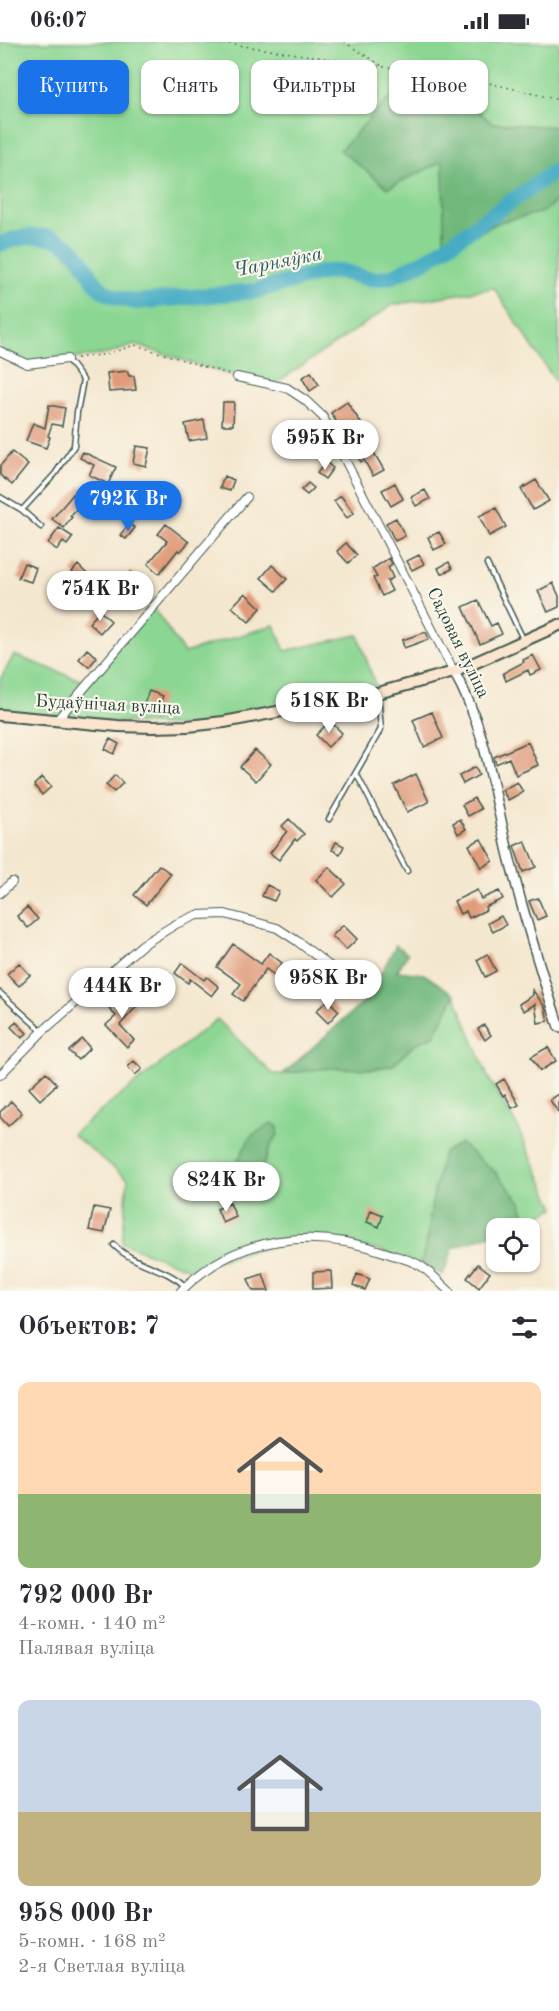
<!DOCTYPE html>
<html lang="ru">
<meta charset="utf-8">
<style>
body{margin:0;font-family:"Old Standard TT",serif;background:#f7f7f7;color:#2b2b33;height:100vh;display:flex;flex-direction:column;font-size:22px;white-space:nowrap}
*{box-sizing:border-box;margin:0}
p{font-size:20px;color:#7c7c81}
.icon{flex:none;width:33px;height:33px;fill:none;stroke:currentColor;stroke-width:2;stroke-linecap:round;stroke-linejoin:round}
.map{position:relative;height:1249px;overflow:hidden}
.drawer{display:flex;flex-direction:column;background:#fff;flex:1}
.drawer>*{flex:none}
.guide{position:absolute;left:18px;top:18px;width:524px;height:54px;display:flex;gap:12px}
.tools{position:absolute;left:486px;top:1176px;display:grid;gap:12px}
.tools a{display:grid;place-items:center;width:54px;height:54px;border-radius:12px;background:#fff;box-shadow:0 2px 4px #0004;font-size:30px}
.price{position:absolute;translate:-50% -51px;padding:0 14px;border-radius:21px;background:#fff;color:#222;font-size:20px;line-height:39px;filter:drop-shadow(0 2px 3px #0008)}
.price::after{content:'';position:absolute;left:50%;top:36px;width:18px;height:14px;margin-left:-9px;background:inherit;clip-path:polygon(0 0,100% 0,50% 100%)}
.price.current{background:#1a73e8;color:#fff}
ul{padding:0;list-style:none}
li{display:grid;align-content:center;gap:12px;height:318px;padding:0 18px}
li span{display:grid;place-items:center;height:186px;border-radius:12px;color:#555}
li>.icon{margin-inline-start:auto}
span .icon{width:108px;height:108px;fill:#fffc;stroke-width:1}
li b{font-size:26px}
h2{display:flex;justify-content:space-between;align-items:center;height:72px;padding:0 18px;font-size:26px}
.tag{padding:0 21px;border-radius:12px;background:#fff;box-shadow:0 2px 4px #0004;font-size:21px;line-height:54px}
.tag.current{background:#1a73e8;color:#fff}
.status{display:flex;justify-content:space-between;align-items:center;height:42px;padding:0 30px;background:#fff;direction:ltr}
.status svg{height:16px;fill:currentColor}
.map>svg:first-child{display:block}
</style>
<div class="status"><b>06:07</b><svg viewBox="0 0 49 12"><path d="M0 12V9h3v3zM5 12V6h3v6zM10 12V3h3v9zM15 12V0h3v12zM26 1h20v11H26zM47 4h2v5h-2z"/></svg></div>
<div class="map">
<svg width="559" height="1249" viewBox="0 0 559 1249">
<rect width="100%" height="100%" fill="#fbf7ec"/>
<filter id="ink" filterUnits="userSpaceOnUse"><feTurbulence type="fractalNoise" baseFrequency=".0167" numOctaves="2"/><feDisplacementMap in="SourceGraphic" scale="12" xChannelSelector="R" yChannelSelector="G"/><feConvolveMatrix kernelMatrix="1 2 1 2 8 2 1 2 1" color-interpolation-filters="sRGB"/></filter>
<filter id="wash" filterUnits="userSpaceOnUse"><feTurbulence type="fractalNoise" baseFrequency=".008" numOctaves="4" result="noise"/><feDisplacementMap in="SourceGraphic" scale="24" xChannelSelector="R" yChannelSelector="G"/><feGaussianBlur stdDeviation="1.35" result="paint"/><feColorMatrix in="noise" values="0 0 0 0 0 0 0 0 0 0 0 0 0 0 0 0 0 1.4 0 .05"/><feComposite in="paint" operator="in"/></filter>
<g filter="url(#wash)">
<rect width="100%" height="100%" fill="#f4e7cf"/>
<path fill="#8bd692" stroke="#558a63" stroke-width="1.5" d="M0,0H559V85L492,81L461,55L443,119L445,209L499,180L543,170L559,157V345L494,246L393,263L273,343L237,335L135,303L108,312L27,322L0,309Z
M153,565L184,611L274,583L285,609L358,593L378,651L188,684L0,673V638L14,613L88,641Z
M455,953L488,1035L515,1080L555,1166L526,1180L521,1160L494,1129L432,1159L428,1195L420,1223L379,1208L299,1196L189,1227L122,1201L128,1137L72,1092L217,977L273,1032H283L327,1026L372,1027L393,1023L415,1002L434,994Z"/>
<path fill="#70b77c" stroke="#487a58" stroke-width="1.5" d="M394,51L461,55L492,81L559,85V157L543,170L499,180L444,209L443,119L388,146L340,108Z
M396,903L408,912L397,929L424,932L455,953L434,994L415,1002L393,1023L372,1027L327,1026L283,1032L368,956Z
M272,1081L278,1085V1093C264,1108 271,1115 258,1130L242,1128L238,1118L251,1094Z
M460,1101L494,1129L521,1160L526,1180L508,1186H496V1191L453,1206L443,1233L420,1223L428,1195L432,1159L443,1111Z"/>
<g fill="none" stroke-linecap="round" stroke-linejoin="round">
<path stroke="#44acc3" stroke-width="16" d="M0,202C29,191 59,189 80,216C87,226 92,238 101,247C111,255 123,257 135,260L255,249L325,230L340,229L366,236L379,237L393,234L427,218L559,126"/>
</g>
<g id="blocks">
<path fill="#e09b7a" d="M127,329L129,334H134L136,348L109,350L107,331Z
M311,330L319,343L310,349L302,336Z
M223,360H234L233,383H222Z
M347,360L367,390L363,392L384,428L373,434L364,418L361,420L331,371Z
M49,363L65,366L62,384L52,382L48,394L50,395L46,406L26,399L33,381L45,386Z
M204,378L207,396L189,399L185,382Z
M303,387L311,394L299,407L291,399Z
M136,404L150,406L146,424L133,421Z
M12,410L28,423L12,443L0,433V424Z
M83,410L116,425L108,442L89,433L94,423L80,416Z
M326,420L333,426L325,437L317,431Z
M224,434L234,438L230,449L220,446Z
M536,438L549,459L533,468L521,447Z
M308,441L314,446L307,453L301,448Z
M395,441L403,457L391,464L382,448Z
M80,444L90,453L70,474L72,475L64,486L52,477Z
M425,448L430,457L416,464L411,455Z
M341,454L354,471L347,476L334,459Z
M496,466L506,485L489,494L479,474Z
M396,476L405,494L395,499L386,481Z
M129,482L135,486L126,497L120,493Z
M166,482L189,500L180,510L178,508L159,532L148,522L167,499L158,492Z
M59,486L73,495L67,503L63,500L57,508L48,501Z
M439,490L446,502L434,508L428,495Z
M346,501L357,513L348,521L337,509Z
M419,513L424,522L412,528L407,519Z
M389,516L392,522L388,525L393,536L387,539L392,549L382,554L373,536L377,535L372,527Z
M449,520L452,527L441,532L438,526Z
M24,521L36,526L31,540L18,536Z
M78,523L99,544L92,550L72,530Z
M272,523L287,537L276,549L261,536Z
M131,530L142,539L129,554L119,546Z
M553,541L559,554V565L548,570L538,549Z
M70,546L78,550L74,560L65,556Z
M245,551L261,566L249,580L232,565Z
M478,558L491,584L497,581L502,592L480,602L463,565Z
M100,569L111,579L100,591L89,581Z
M426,590L429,597L404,606L402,598Z
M87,607L97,615L89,625L79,617Z
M533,613L541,628L530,633L528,628L506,639L503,631L524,620L523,618Z
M149,649L163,654L157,669L143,664Z
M432,670L443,696L424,705L413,678Z
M330,679L342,691L328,705L316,693Z
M110,697L119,702L114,712L105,707Z
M528,700L538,723L516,733L509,716L496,722L494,715Z
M255,708L271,722L256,739L240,725Z
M475,725L479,733L463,742L459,734Z
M416,732L429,760L407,770L394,743Z
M115,733L123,741L114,750L106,743Z
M42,735L51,745L42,753L34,743Z
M517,740L523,750L508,758L502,748Z
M474,756L481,767L468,774L462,763Z
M289,777L304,792L297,799L295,797L279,818L270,811L287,789L282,784Z
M460,777L466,787L458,792L453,781Z
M481,797L493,819L481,826L469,803Z
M525,799L536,825L523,830L514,804Z
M336,800L344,804L340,812L332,808Z
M159,823L171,832L146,863L134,853Z
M329,825L346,842L333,855L316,838Z
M267,843L279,849L274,859L262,854Z
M477,848L481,857L499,849L503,857L485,865L486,868L469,876L466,869L460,872L454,859Z
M538,856L546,874L537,878L529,859Z
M27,865L38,877L28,886L17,874Z
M501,874L506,883L493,890L488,881Z
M343,883L357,897L346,908L332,894Z
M233,902L261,922L269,911L282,921L274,933L266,927L243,959L233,952L241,942L217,925Z
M487,912L496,929L485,935L477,918Z
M19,921L30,933L19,944L7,932Z
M182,921L204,938L207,935L219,945L212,954L190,937L188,941L175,931Z
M532,947L545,965L548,979L538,981L535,962L524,969L519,962L533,953Z
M123,952L137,964L120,983L134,998L127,1005L106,983L116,974L109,967Z
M328,958L339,969L328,981L316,969Z
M16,980L27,991L22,996L11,985Z
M484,983L491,993L485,998L478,987Z
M82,997L90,1006L78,1018L69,1009Z
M548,1005L556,1019L540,1029L531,1015Z
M134,1019L142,1027L135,1033L128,1025Z
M46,1030L57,1042L40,1058L29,1046Z
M504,1037L519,1063L512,1066L505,1052L503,1054L496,1042Z
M559,1052V1072L550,1058Z
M11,1059L22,1071L8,1084L0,1075V1070Z
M230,1161L236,1175L223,1181L217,1167Z
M94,1165L110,1168L104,1191L89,1188Z
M371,1168L383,1173L379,1185L367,1180Z
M478,1222L490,1231L479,1246L467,1236Z
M331,1229L332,1246L313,1247V1230Z
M263,1232L269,1249H253L248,1237Z
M357,1232L370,1237L365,1248L353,1243Z"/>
</g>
</g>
<g filter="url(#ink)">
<use href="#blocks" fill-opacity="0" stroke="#3f564b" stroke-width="1.5"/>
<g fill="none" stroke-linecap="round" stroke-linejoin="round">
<defs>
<path id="service" d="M0,455L22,468L41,485
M22,468L55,432L74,404L77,370L83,338L67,317
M487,522L524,599
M356,731L407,829
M329,777L381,687L378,652
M0,951L42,989
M114,1203C135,1224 165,1225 185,1244"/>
<path id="minor" d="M0,309L27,322L67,317
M237,335L287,346L305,358L323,375L454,630
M57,678L247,455
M0,851L12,840
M0,1033L43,989L142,903L176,882L197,873L225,872L277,886L297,899L349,939
M181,1249C236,1193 315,1185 387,1211C397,1215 412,1218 421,1224C431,1231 440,1241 449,1249"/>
<path id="tertiary" d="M454,630C487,687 494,755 510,818C524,874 541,930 559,985"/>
<path id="secondary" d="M0,673L118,684L153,685L188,684L224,680L378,651L454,630L559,583"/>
</defs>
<use href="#service" stroke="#3f564b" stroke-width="7"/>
<use href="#minor" stroke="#3f564b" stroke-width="10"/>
<use href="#tertiary" stroke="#3f564b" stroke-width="12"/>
<use href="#secondary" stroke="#3f564b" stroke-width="14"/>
<path stroke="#3f564b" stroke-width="1.5" stroke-dasharray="1.5 4.5" stroke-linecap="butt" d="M217,0L485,40L559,58
M344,0L384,25
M77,316L108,312L135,303L228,332"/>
<use href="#service" stroke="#fff" stroke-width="4"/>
<use href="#minor" stroke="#fff" stroke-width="8"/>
<use href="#tertiary" stroke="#fff" stroke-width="9"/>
<use href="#secondary" stroke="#fbe5cf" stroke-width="10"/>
</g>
</g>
<g text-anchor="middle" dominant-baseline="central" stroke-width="4.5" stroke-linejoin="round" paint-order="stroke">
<g font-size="18" fill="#1f3d34" stroke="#fbf7ec">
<text transform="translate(458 601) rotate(64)">Садовая вуліца</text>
<text transform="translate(108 663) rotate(3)">Будаўнічая вуліца</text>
</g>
<g font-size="20" font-style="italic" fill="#2a5e5f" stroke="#fbf7ec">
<text transform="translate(278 221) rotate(-11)">Чарняўка</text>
</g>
</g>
</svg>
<div class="tools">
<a><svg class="icon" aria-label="locate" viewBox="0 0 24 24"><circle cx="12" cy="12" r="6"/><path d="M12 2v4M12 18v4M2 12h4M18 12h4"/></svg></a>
</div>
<b class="price" style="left:325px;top:429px">595K Br</b>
<b class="price current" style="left:128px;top:490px">792K Br</b>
<b class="price" style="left:100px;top:580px">754K Br</b>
<b class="price" style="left:329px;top:692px">518K Br</b>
<b class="price" style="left:328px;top:969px">958K Br</b>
<b class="price" style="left:122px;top:977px">444K Br</b>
<b class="price" style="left:226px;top:1171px">824K Br</b>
<div class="guide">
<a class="tag current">Купить</a>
<a class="tag">Снять</a>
<a class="tag">Фильтры</a>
<a class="tag">Новое</a>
</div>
</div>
<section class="drawer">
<h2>Объектов: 7<svg class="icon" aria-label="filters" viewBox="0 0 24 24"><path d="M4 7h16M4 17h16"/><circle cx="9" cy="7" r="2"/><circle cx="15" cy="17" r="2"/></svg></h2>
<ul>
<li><span style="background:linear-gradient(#ffd9b3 60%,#8fb573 0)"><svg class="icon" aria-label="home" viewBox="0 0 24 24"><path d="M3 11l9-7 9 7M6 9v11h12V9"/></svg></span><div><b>792 000 Br</b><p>4-комн. · 140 m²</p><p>Палявая вуліца</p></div></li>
<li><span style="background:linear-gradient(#c9d6e8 60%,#c2b280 0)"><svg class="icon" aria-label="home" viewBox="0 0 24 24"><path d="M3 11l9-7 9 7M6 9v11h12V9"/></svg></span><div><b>958 000 Br</b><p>5-комн. · 168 m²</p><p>2-я Светлая вуліца</p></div></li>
</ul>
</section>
